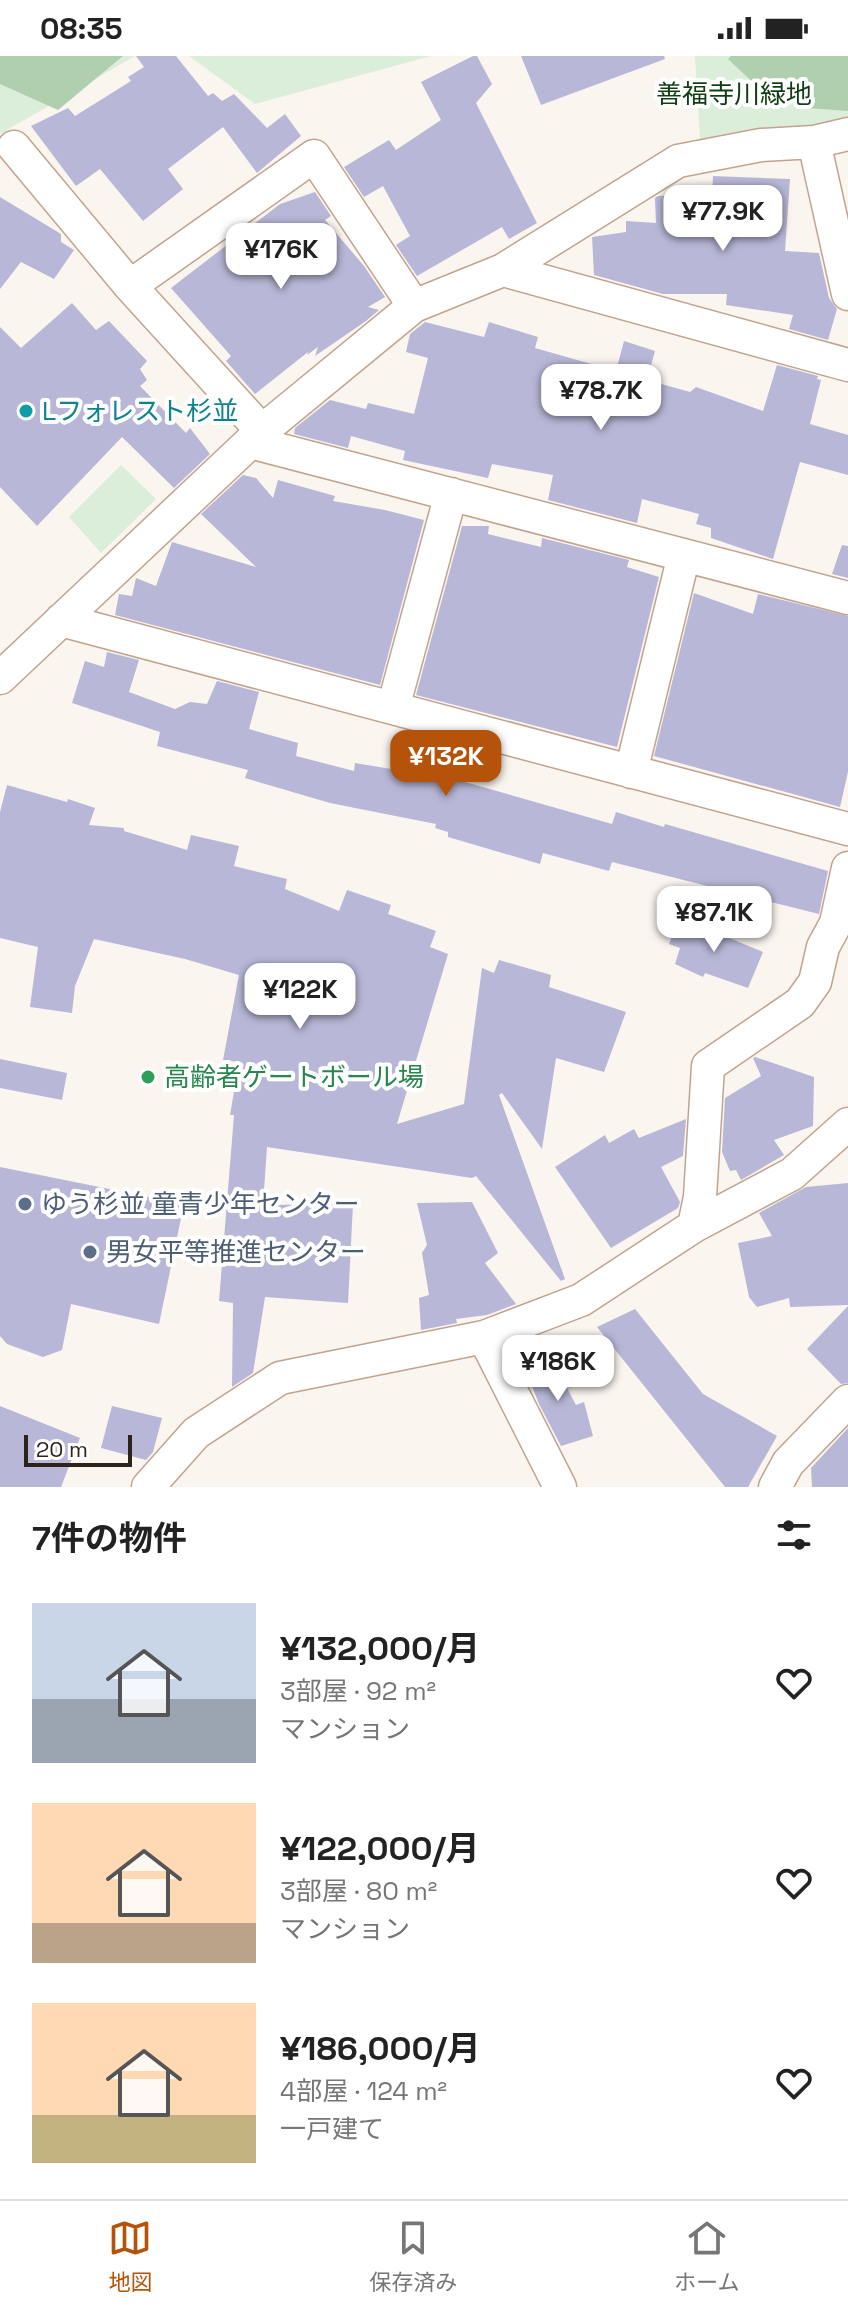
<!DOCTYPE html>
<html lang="ja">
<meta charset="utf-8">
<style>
body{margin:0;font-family:"Space Grotesk","Noto Sans JP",sans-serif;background:#f2f2f2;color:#222;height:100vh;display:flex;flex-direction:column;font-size:30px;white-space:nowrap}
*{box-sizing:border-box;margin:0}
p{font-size:26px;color:#767676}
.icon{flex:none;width:44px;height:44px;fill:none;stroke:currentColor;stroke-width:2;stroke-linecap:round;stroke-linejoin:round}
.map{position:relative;height:1431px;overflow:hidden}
.side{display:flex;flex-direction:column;background:#fff;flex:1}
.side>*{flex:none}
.scale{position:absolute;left:24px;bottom:20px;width:108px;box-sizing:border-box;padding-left:8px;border:4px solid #2e231b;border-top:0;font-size:22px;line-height:28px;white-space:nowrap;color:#2e231b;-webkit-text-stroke:6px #fff;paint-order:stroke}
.price{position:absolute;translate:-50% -68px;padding:0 18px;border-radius:16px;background:#fff;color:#222;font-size:26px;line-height:52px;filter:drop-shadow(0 2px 4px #0008)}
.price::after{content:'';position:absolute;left:50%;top:48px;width:24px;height:18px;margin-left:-12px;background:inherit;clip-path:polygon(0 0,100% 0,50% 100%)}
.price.selected{background:#b45309;color:#fff}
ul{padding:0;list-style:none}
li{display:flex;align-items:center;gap:24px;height:200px;padding:0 32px}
li span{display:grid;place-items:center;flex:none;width:224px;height:160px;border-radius:0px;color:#555}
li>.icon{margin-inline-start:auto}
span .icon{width:96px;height:96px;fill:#fffc;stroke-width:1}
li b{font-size:34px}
h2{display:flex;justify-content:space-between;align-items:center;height:96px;padding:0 32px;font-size:34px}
.status{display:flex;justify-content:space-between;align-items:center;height:56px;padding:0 40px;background:#fff;direction:ltr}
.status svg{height:22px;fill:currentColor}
.tab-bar{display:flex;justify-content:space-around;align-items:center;height:112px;border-top:2px solid #e0e0e0;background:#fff;font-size:22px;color:#767676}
.tab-bar a{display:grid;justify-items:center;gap:4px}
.tab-bar .selected{color:#b45309}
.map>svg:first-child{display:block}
</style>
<div class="status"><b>08:35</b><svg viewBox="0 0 49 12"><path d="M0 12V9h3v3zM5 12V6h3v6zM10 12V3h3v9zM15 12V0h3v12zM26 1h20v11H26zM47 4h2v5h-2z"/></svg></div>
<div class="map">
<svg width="848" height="1431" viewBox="0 0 848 1431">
<rect width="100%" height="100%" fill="#fbf5f0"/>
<path fill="#daeed9" d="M0,0H135L0,78Z
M189,0H431L255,48Z
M695,0H848V67L751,73L700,84Z
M121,409L156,443L101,497L69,461Z"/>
<path fill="#b0cfaf" d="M0,0H123L58,54L0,28Z
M731,0H848V55L807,52L798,27L760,33L728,3Z"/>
<path fill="#b8b7d7" d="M136,0H176L208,40L213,37L222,45L234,38L267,72L285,58L301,80L257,117L223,71L168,113L183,133L143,165L100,113L76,130L31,70L68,52L75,60L131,25L128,21L144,11Z
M473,0H477L492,28L476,47L537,167L509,183L502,171L417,220L396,189L410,180L383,130L364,141L344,111L389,84L396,94L441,64L421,26Z
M521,0H664L665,3L541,49Z
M713,120L790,123L785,195L819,197L829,242L837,253L828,284L789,273L793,259L726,249L727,238H663L594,219L592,181L626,176V165L656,167L655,142L658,140L712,139Z
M315,136L331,160L325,164L364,210L385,241L368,251L379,254L366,265L315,300L318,291L307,299L308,296L255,338L226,305L231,300L171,232L280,148Z
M0,141L61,178V186L74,194L54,223L21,206L0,233Z
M72,247L96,274L109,265L147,305L140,313L147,324L140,330L186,377L190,372L210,398L174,432L122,381L37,470L0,431V271L21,292Z
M425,266L484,281L489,266L538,281L535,292L616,315L624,285L655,295L647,324L690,336L696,331L763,355L777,309L818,320L817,323L821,324L810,368L848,379V419L800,406L773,503L711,482V472L696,468L699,458L642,443L637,467L548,444L553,419L492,408L488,422L403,404L405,395L351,380L348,392L294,378L295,372L330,344L366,353L368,347L414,358L428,302L406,296L410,278Z
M243,419L256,422L273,442L278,424L335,440L333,445L385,454L424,464L380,629L115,559L119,538L132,540L136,522L156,530L172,486L256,511L201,458Z
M462,470H489L488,478L541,491L542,482L629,504L627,511L659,521L617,691L416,639Z
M842,489L848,490V522L832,518Z
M694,537L753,558L758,538L848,560V716L840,751L654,700Z
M107,596L139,604L129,636L175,653L190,646L207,648L217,625L259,636L249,673L298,687L296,700L354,715L355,707L458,724L612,768L616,756L664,771L665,768L828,815L819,858L612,806L609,815L543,797L540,808L448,781V776L435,772L436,768L330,747L245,722L248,714L157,690L160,676L72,647L85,605L104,611Z
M7,729L67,746L68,743L95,752L89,769L124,772V775L187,794L191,779L239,790L234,810L287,823L285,833L339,855L347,834L391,849L388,858L436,875L430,891L448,898L397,1068L464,1048L482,912L494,917L499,904L551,919L549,931L626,956L604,1016L556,1002L542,1093L502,1037L499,1039L565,1223L561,1225L476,1120L472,1122L267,1091L263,1149L353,1148L348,1247L265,1241L253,1317L232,1331L233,1247L219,1245L234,1059H230L239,1006L223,1004L239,919L185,903L94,883L75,930L72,957L30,951L38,891L0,882V756Z
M679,861L763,896L748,932L705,917L703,921L675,908L680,892L669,888Z
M755,1001L814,1021L813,1070L774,1084L784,1099L741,1124L736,1114L730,1115L722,1096L725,1042L761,1020L753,1002Z
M0,1003L67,1017L62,1044L0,1032Z
M686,1063L683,1100L661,1111L680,1146L678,1152L611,1192L555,1111L605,1079L609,1087L634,1073L639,1082Z
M0,1111L184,1148L159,1268L71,1248L62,1294L43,1301L7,1288L0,1280Z
M848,1127V1249L790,1251L789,1242L757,1251L749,1241L738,1187L772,1180L759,1157L806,1131Z
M472,1146L498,1197L485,1207L516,1248L487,1259L456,1263L457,1267L421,1274L419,1242L429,1239L422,1197L427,1189L417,1147Z
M848,1250V1327L841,1328L807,1293Z
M635,1253L703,1338L777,1380L748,1431H725L597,1271Z
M549,1298L576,1349L584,1346L593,1380L561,1390L539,1348L525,1312Z
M0,1350L80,1382L61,1431H0Z
M112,1350L162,1362L153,1396L146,1404L101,1392Z
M848,1372V1431H812L811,1412Z"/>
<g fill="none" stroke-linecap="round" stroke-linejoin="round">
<defs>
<path id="street" d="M814,86L848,238
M14,91L130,230L262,375
M503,214L848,309
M130,230L314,100L414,250
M250,386L848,542
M61,564L848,773
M0,622L262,375L414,250L503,214L678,105L761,89L814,86L848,78
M393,652L451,438
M631,716L684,499
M694,1170L700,1141L708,1010L800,947L815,926L823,891L836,867L848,812
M484,1281L560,1431
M148,1431L196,1377L280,1322L484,1281L581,1244L694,1170L792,1118L848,1068
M775,1431L788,1407L848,1345"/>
</defs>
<use href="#street" stroke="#c0a48e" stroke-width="35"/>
<use href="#street" stroke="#fff" stroke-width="32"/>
</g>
<circle fill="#0f9aa8" stroke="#fff" stroke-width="3" cx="26" cy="355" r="8"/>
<circle fill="#2e9e5b" stroke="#fff" stroke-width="3" cx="148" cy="1021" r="8"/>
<g fill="#5c6f8a" stroke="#fff" stroke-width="3">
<circle cx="25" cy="1148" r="8"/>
<circle cx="90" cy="1196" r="8"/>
</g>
<g text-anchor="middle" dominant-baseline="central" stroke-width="8" stroke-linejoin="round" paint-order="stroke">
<g font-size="26" fill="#103d13" stroke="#fff">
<text x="734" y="38">善福寺川緑地</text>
</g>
<g font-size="26" fill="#0d838f" stroke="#fff" text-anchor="start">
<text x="42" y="355">Lフォレスト杉並</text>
</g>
<g font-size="26" fill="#27864d" stroke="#fff" text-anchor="start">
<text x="164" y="1021">高齢者ゲートボール場</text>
</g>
<g font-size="26" fill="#4e5e75" stroke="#fff" text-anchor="start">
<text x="41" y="1148">ゆう杉並 童青少年センター</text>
<text x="106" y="1196">男女平等推進センター</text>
</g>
</g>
</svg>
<div class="scale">20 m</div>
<b class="price" style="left:723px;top:197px">¥77.9K</b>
<b class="price" style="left:281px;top:235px">¥176K</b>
<b class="price" style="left:601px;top:376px">¥78.7K</b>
<b class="price selected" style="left:446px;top:742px">¥132K</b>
<b class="price" style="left:714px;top:898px">¥87.1K</b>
<b class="price" style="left:300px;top:975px">¥122K</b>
<b class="price" style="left:558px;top:1347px">¥186K</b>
</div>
<section class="side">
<h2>7件の物件<svg class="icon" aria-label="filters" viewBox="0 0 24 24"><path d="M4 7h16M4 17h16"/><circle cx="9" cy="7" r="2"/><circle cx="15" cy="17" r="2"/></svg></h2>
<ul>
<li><span style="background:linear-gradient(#c9d6e8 60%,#9aa5b1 0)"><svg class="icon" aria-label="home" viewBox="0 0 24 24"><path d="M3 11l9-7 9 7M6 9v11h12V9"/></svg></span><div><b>¥132,000/月</b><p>3部屋 · 92 m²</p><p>マンション</p></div><svg class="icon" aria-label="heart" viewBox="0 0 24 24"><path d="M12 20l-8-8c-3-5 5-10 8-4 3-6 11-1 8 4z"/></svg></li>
<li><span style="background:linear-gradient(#ffd9b3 75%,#b9a48a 0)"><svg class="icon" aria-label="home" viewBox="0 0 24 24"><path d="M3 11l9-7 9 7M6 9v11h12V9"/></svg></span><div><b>¥122,000/月</b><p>3部屋 · 80 m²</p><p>マンション</p></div><svg class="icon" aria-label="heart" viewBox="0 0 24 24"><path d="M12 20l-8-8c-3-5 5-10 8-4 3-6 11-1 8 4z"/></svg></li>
<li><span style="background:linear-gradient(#ffd9b3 70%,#c2b280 0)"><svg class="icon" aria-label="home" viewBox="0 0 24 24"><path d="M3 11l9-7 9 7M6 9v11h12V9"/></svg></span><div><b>¥186,000/月</b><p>4部屋 · 124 m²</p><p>一戸建て</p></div><svg class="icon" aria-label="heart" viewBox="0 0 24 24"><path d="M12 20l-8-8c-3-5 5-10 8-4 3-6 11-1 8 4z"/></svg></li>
</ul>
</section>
<nav class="tab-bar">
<a class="selected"><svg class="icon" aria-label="map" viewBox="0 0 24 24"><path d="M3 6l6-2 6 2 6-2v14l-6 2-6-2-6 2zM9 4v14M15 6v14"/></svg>地図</a>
<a><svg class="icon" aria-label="saved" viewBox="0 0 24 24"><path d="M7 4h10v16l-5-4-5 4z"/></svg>保存済み</a>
<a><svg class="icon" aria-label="home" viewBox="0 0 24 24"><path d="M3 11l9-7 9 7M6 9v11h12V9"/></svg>ホーム</a>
</nav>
